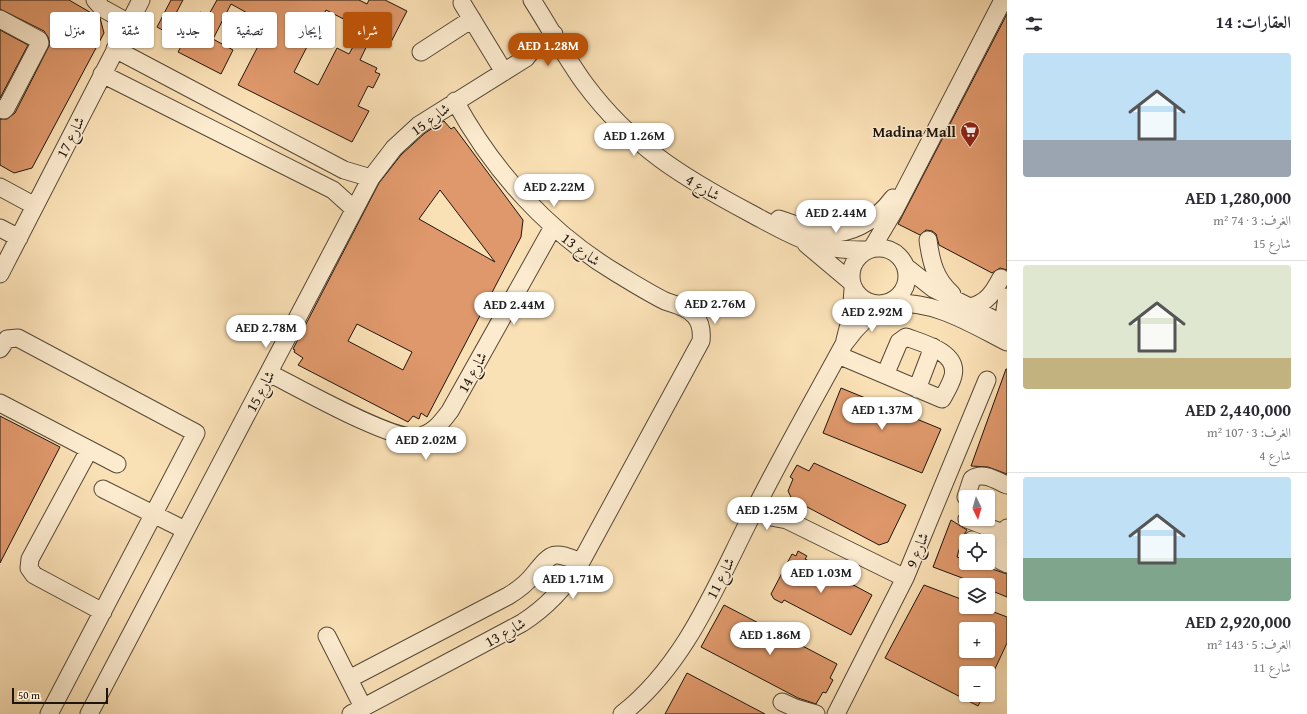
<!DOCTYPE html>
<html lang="ar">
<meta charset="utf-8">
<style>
body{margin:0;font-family:"Gentium Book Plus",Amiri,serif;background:#f7f7f7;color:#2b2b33;direction:rtl;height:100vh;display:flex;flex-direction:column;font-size:15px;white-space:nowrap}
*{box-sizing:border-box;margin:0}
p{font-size:13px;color:#7c7c81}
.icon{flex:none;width:22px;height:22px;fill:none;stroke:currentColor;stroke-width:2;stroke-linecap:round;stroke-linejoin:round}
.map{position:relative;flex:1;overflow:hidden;direction:ltr}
.sheet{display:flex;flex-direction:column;background:#fff;width:300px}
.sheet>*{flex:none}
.guide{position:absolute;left:12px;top:12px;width:380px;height:36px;direction:rtl;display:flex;gap:8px}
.needle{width:26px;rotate:175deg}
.fabs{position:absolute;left:959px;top:490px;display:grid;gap:8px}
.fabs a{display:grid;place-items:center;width:36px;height:36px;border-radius:4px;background:#fff;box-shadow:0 1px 3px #0004;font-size:20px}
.scale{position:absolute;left:12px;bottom:10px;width:96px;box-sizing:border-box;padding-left:4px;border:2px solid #1e150d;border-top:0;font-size:11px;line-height:14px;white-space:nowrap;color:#1e150d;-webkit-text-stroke:3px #fcebcf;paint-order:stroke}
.price{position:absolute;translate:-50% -34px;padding:0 9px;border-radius:14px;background:#fff;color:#222;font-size:13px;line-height:26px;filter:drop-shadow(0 1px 2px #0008)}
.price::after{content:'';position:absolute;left:50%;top:24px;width:12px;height:9px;margin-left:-6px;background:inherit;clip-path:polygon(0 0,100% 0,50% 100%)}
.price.on{background:#b45309;color:#fff}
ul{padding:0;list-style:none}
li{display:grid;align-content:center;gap:8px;height:212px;padding:0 16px}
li+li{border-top:1px solid #e1e1e2}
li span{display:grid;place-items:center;height:124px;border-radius:4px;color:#555}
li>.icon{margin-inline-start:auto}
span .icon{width:72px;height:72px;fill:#fffc;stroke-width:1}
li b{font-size:17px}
h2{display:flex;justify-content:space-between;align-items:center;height:48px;padding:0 16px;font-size:17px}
.chip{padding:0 14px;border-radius:4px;background:#fff;box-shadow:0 1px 3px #0004;font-size:14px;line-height:36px}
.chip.on{background:#b45309;color:#fff}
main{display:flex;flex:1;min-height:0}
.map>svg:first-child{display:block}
</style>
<main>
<section class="sheet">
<h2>العقارات: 14<svg class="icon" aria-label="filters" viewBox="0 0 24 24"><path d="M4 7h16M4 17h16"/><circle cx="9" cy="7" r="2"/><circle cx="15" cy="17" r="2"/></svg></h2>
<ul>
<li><span style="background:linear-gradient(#bfe0f5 70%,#9aa5b1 0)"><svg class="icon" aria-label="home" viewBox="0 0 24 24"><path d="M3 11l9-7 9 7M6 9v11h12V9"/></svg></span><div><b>AED 1,280,000</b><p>الغرف: 3 · 74 m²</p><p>شارع 15</p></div></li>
<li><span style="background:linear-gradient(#dfe7d0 75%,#c2b280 0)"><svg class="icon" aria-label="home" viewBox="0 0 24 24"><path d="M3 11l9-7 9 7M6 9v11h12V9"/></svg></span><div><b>AED 2,440,000</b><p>الغرف: 3 · 107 m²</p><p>شارع 4</p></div></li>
<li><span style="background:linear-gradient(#bfe0f5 65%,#7fa58c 0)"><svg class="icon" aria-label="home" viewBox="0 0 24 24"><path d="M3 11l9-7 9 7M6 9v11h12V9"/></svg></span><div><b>AED 2,920,000</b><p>الغرف: 5 · 143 m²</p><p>شارع 11</p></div></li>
</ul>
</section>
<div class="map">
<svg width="1007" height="714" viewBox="0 0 1007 714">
<rect width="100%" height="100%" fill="#fae0b5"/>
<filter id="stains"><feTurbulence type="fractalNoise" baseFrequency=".005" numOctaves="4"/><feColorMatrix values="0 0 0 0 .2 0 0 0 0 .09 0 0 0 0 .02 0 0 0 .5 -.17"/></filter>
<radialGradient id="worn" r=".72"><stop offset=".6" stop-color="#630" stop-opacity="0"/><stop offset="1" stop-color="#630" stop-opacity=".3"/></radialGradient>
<path fill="#df986b" stroke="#1e150d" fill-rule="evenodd" d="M0,0H69L100,18L104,33L32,168L14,173L0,165V119H7L15,113L50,44L48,37L44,31L0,9Z
M171,0H183L166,32L157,27Z
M217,0H359L367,4L369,0H385L407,11L390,44L372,35L360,60L377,68L375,72L380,74L373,88L368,86L358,106L369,111L352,142L238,85L269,25L231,4L213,39L233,50L221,74L178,52L200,12L208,16ZM326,10L363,29L349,54L337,48L318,85L294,72Z
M1007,14V270L1000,268L992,273L939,245L936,234L932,231L926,230L920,235L898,224Z
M0,30L28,45L0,98Z
M444,121L451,129L454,127L523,220L521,237L427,417L421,413L419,419L413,416L408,422L298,365L303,358L294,352L295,350L293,349L379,183L401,155L425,133ZM440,190L495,262L419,219ZM357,324L412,352L403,370L348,341Z
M1006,369H1007V474L988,467L971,466Z
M841,388L941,429L922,473L823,433Z
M0,416L60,447L0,563Z
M814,463L906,505L888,542L879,545L792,499L788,491L793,479L790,477L797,465L809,471Z
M951,520L967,530L963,536L957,557L966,560V563H974L1007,574V597L990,590L988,585H981L933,567Z
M798,551L807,556L805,559L872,595L851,635L784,600L782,603L774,599L771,594L792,554L796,556Z
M924,585L966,601V607H981L1007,617V643L993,673H966V695H984L978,706L885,658ZM966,629H988V651H966Z
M724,605L837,664L830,678L833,680L826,693L823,692L816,704L798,698L701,647Z
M687,673L765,714H665Z"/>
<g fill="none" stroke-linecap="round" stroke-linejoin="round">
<defs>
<path id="minor" d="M95,0L102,8L129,23
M532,0C550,28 566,58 585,84C631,146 684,178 750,213C793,236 815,251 866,250
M462,3L504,72
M0,19L39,40L40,43L6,108L4,110L0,109
M115,49L344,170L371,178
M421,52L472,19
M102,74L333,190L354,209
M0,187L35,206
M779,219C792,223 805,229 818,232C848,238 876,221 893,198
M0,228L19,238
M928,240C931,262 935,279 952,294
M806,244L850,281
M851 276a28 28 0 1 1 56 0a28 28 0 1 1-56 0Z
M872,248L894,211L1003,0
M906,267L934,289L1007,326
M0,274L141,0
M1007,297L1005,310L1007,321
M888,303C936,301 966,321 1007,342
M970,307C987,303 993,293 1001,278
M845,340L851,317L853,289
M0,349L7,339L18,338L196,433L49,714
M838,355L942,399C946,392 951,384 953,376C959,352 922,343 906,337L899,342L885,375
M269,373C297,387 392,441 417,437C433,434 441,423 450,411L553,227
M917,389L933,347
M0,403L117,464
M89,450L30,559L29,568L34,575L103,612
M103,489L185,530
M966,497L972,479C983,471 997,481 1007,485
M755,509L771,517L787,520L905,578
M967,519L1005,534
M1007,528L998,553L1001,561L1007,564
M972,540L975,541
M327,636L363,707
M349,679L508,596C518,590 527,583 534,574C553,551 553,551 581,562
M782,702L795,708L816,714
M89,714L371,178L394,148L419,125L526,58L532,50L554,34
M351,714L522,623C547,607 565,588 581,562L701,341C702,332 701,323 695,316C687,307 676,305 665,301C649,293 633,283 618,274C549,233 493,171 455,101
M622,714C686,664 716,585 752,515C781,457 813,401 844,344L855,330L880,304
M836,714L905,578L987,380"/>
</defs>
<use href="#minor" stroke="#554837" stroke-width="19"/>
<use href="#minor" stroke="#fcebcf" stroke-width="17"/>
</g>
<defs>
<symbol id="supermarket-pin" viewBox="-11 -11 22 30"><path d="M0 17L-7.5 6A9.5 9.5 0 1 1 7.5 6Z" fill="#8f2418" stroke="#fcebcf"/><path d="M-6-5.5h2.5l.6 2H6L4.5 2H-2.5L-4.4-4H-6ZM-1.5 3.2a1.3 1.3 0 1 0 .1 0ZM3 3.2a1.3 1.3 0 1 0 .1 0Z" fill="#fff"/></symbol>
</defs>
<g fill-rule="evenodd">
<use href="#supermarket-pin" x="959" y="120" width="22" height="30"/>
</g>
<g text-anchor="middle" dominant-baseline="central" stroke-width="3" stroke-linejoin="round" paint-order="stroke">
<g font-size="15" fill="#1e150d" stroke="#fcebcf">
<text transform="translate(430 119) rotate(-36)">شارع 15</text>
<text transform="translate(70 137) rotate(-63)">شارع 17</text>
<text transform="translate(703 187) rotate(30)">شارع 4</text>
<text transform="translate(581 249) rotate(37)">شارع 13</text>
<text transform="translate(472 372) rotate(-61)">شارع 14</text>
<text transform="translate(260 391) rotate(-62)">شارع 15</text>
<text transform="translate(917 550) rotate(-68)">شارع 9</text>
<text transform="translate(720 578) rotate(-63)">شارع 11</text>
<text transform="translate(505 632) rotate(-29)">شارع 13</text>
</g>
<g font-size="15" font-weight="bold" fill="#1e150d" stroke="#fcebcf" text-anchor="end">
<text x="956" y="131">Madina Mall</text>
</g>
</g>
<rect width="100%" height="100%" filter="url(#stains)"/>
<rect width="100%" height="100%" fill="url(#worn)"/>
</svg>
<div class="fabs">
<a><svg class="needle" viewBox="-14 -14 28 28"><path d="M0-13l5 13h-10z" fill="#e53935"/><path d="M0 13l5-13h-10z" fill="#7c7c81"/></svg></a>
<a><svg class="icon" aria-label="locate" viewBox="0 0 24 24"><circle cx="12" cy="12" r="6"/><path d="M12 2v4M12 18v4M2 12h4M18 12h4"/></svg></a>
<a><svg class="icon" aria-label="layers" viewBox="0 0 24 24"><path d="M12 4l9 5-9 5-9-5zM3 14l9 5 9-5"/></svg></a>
<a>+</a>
<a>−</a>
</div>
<div class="scale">50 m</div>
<b class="price on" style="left:548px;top:67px">AED 1.28M</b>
<b class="price" style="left:634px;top:157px">AED 1.26M</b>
<b class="price" style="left:554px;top:208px">AED 2.22M</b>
<b class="price" style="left:836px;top:234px">AED 2.44M</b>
<b class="price" style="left:715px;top:325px">AED 2.76M</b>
<b class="price" style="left:514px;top:326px">AED 2.44M</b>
<b class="price" style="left:872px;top:333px">AED 2.92M</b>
<b class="price" style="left:266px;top:349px">AED 2.78M</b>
<b class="price" style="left:882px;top:431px">AED 1.37M</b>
<b class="price" style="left:426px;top:461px">AED 2.02M</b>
<b class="price" style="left:767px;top:531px">AED 1.25M</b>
<b class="price" style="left:821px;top:594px">AED 1.03M</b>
<b class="price" style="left:573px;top:600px">AED 1.71M</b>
<b class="price" style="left:770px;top:656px">AED 1.86M</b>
<div class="guide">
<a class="chip on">شراء</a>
<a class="chip">إيجار</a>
<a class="chip">تصفية</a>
<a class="chip">جديد</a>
<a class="chip">شقة</a>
<a class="chip">منزل</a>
</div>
</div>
</main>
